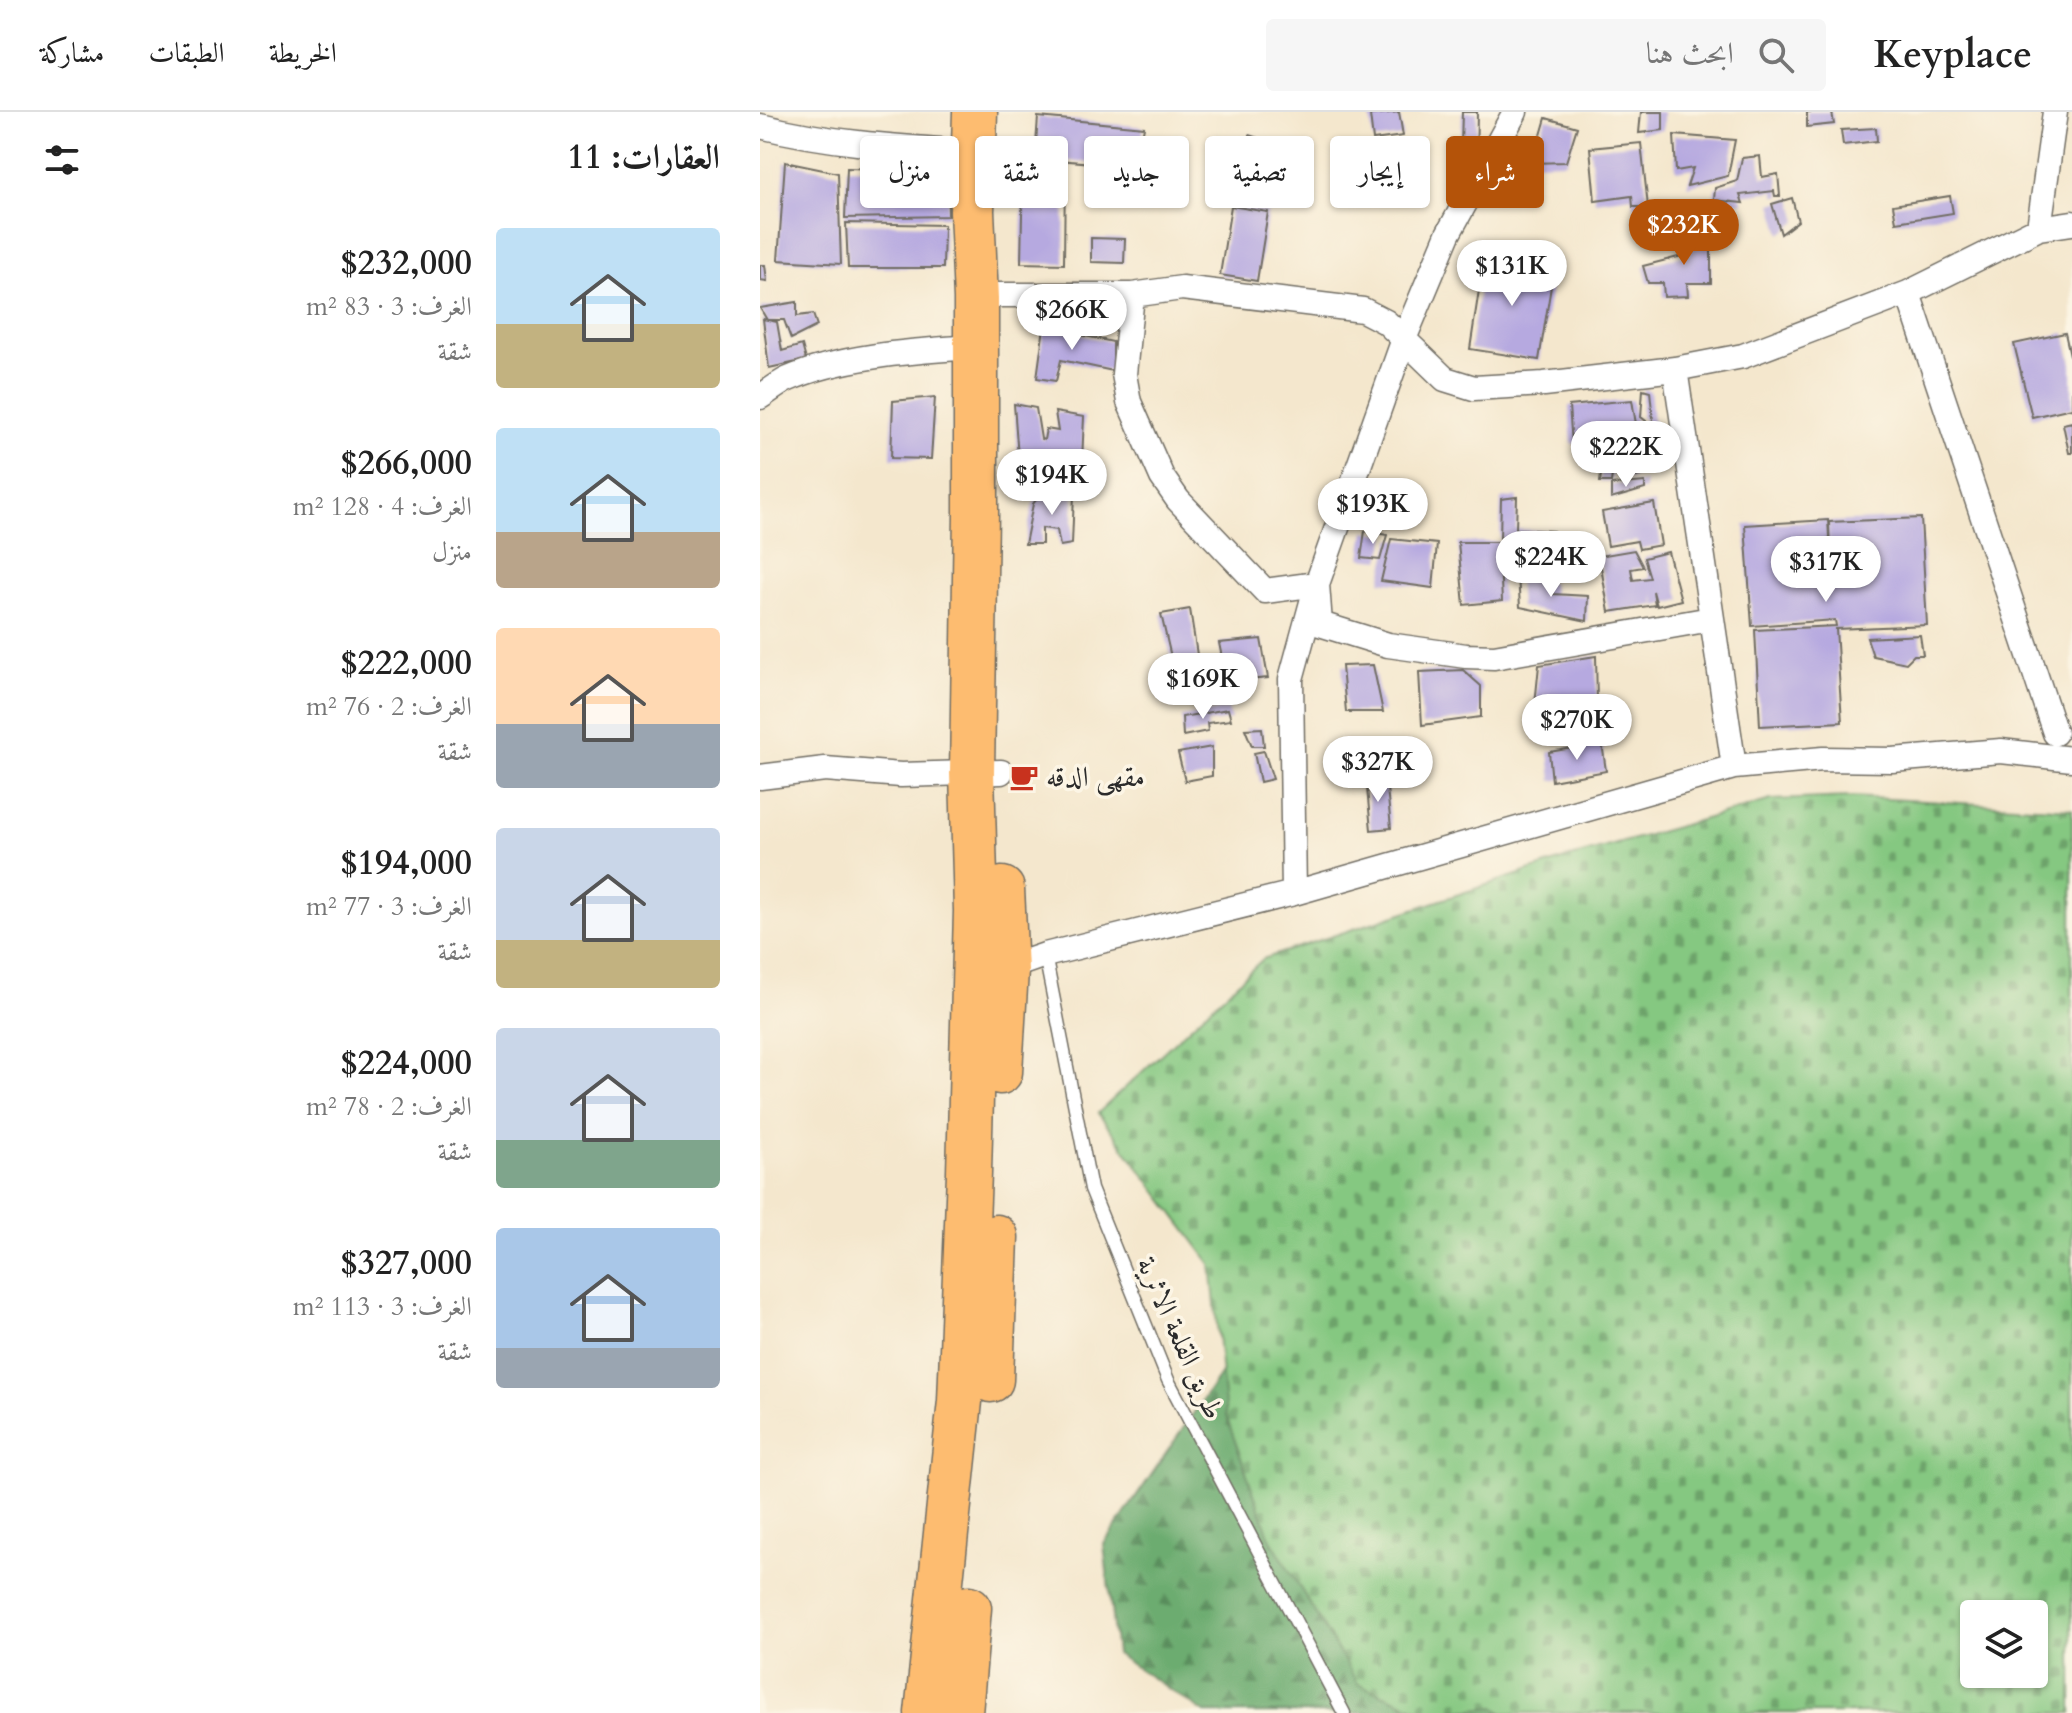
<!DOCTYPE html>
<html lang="ar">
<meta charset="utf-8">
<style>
body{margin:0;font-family:Cardo,Amiri,serif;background:#f6f6f6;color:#222;direction:rtl;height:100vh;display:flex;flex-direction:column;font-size:30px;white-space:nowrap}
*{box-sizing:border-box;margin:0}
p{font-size:26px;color:#767676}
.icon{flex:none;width:44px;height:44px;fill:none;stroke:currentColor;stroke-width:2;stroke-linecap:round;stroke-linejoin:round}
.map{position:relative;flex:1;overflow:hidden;direction:ltr}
.panel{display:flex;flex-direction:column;background:#fff;width:760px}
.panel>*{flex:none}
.top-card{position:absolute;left:24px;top:24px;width:760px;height:72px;direction:rtl;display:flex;gap:16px}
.buttons{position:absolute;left:1200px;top:1488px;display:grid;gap:16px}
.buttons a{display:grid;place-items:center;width:88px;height:88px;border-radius:8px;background:#fff;box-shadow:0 2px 6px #0004;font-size:40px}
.price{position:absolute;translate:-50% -68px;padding:0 18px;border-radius:28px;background:#fff;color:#222;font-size:26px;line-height:52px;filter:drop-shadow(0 2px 4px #0008)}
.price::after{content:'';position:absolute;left:50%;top:48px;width:24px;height:18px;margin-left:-12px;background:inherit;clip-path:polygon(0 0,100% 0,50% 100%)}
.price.selected{background:#b45309;color:#fff}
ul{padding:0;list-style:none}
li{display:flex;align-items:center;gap:24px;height:200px;padding:0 40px}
li span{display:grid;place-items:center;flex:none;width:224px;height:160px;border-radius:8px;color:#555}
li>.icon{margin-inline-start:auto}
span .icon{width:96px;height:96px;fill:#fffc;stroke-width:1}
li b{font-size:34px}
h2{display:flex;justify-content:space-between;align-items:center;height:96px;padding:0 40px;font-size:34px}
.chip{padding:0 28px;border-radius:8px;background:#fff;box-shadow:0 2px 6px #0004;font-size:28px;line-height:72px}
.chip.selected{background:#b45309;color:#fff}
header{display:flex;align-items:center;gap:48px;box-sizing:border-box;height:112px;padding:0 40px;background:#fff;border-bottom:2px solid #e0e0e0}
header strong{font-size:38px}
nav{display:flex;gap:44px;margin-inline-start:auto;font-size:28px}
.search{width:560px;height:72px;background:#f6f6f6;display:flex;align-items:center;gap:20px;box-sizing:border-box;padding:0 28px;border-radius:8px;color:#767676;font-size:30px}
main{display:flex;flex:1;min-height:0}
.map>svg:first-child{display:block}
</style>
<header>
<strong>Keyplace</strong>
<div class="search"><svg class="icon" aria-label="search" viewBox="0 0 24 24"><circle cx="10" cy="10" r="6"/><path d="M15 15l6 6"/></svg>ابحث هنا</div>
<nav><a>الخريطة</a><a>الطبقات</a><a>مشاركة</a></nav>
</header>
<main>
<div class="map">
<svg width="1312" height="1601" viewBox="0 0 1312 1601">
<defs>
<pattern id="forest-firs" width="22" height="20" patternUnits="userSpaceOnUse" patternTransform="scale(2)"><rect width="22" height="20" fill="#6cac6f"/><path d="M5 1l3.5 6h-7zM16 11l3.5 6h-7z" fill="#598c5b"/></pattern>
<pattern id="cemetery-stones" width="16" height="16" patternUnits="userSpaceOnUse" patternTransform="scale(2)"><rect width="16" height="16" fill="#85c881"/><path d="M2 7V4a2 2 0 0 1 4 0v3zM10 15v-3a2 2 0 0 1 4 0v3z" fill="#6da36a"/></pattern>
</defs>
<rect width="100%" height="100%" fill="#fcf5e5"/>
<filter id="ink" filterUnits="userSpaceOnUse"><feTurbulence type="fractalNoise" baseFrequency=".0125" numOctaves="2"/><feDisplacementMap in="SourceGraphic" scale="16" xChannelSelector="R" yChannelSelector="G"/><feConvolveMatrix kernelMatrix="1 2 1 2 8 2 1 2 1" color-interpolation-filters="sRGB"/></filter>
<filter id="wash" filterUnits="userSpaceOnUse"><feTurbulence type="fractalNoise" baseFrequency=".006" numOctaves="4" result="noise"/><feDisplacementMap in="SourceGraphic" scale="32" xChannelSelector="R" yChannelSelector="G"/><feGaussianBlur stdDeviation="1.8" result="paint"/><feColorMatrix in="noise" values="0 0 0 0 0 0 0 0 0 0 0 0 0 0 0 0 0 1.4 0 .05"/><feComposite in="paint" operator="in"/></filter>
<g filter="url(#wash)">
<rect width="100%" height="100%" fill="#f4e7cd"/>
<path fill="url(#forest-firs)" stroke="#4c6c4d" stroke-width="2" d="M463,1258L1209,1601H445L356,1542L344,1432Z"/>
<path fill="url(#cemetery-stones)" stroke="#587a56" stroke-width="2" fill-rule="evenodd" d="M1092,685L1312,697V1601H743L735,1595L668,1601L598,1572L510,1426L466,1304L451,1152L338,1001L503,847L811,745L1011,688ZM1214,1502H1274V1562H1214Z"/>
<g id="blocks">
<path fill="#b6a9e0" d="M639,0L643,24L613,28L610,3Z
M702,0H717L716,57L700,66Z
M881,0H903V18L879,21Z
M1047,0H1072L1074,12L1047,15Z
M278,5L384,15L379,39H407L406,73H380L379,55L275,46Z
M786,6L817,15L806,50L773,51Z
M1116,16L1117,29L1083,33L1081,18Z
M489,23L510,30L518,53L489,39Z
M914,23L975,28L968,64L927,74L933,56L916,59Z
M881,31L888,95H873L872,84L835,89L830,36Z
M643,36L647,50L619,58L614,44Z
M1000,44L1002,65L1018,62L1020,84H1015L1014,79L980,83L983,91L954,88L955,76L977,69L982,46Z
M472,45L492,47L489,72L469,69Z
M25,50L78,61L81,152L18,148Z
M87,56L187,59L188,104L85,106Z
M263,56L305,58L304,152L261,151Z
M1190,84L1193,101L1136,110L1133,93Z
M1032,86L1038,109L1021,122L1012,92Z
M471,94L508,100L497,169L460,163Z
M86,111L184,113L183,156H88Z
M929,120H951V171H927L928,184L904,185L903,171H888L883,154L930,142Z
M331,126L365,127L364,151L331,150Z
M724,145L794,156L779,248L710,237Z
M0,153H5L7,169L0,168Z
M37,190V204L53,202L57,214L31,227L24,208H7L0,196Z
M3,207L17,210L22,239L42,233L46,248L9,256Z
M284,215L353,230V259L301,248L296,269L277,266Z
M1305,221L1312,252V296L1272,305L1254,232Z
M883,277L890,279L894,318L884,322L886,309L881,305Z
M175,285L171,347L131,346L133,289Z
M872,288L877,318L857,326L812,332L809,294Z
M254,292L276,296L281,327L284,328L286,317L298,319L295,300L324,305L321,371L259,359Z
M1312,310V341H1309L1303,312Z
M880,328L886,362L868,367L864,352L853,356L851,370H840L845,331Z
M885,370V377L851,387V373Z
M283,379L314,382L312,432L300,434L297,418L282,416V432H265L273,392Z
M757,385L756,417L793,419L791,442L740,426L741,387Z
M894,391L901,433L879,437L877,429L848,434L842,400Z
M1161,406L1167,513L1076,517L1082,610L1000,614L995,518L1076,514L1075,508L992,514L985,413L1068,408L1070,442L1069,410Z
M605,419L627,423L620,448L601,446Z
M631,427L677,432L673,476L621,469Z
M698,430H739L742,489L704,493Z
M874,438L883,455L871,457L873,468L890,466L884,446L908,440L921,488L897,494L893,479L895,493L849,500L839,444Z
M758,463L792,470L793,482L828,484L827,509L760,495Z
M430,497L441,569L417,571L401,502Z
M1160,523L1163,543H1154L1146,551L1113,544L1107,526Z
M501,527L508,566L467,570L459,531Z
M836,544L837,589L775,593L779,553Z
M613,553L623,600H586L582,554Z
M703,558L721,574V605L662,613L659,560Z
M468,597L471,608L447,611L448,619L423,624L422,605Z
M502,616L504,634H492L485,617Z
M842,631L846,659L792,669L789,640Z
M452,635V664L425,669L418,641Z
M504,639L513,667L500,670L494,641Z
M606,666H626L631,716L611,718Z"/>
</g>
</g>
<g filter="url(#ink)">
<use href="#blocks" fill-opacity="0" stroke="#716d64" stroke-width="2"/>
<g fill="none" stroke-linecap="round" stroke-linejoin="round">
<defs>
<path id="lane" d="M285,843L331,1077L408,1268L584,1601"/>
<path id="street" d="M0,14C82,34 155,36 237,42
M1279,116L1295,0
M1148,181L1295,621
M239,183H372L422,176L603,198L626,210L685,267L714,276L784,272L915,257L983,244L1148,181L1279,116L1312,111
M372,183L364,262L369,290L402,365L418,388L505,479L557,472L560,512L628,533L706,544L734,545L951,507
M915,257L974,655
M0,285C8,280 17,273 26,268C81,243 156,239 215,235
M0,665L65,657L141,663L241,660
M534,781L531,567L557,472L644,227L688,122L755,0
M236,860L285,843L534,781L974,655L1063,647L1132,648L1241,639L1312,647"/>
<path id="highway" d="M240,960L246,858L242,777
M231,1268L236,1125
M167,1601L200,1289L209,1061L216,799L212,661L216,401V187L212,99L215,0
M200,1601L209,1496"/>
</defs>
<use href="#lane" stroke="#716d64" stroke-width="15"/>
<use href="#street" stroke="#716d64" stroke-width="27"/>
<use href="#highway" stroke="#716d64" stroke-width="47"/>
<use href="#lane" stroke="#fff" stroke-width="12"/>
<use href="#street" stroke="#fff" stroke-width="24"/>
<use href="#highway" stroke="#fdbc6f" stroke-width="44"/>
</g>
</g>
<defs>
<symbol id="cafe-bare" viewBox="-9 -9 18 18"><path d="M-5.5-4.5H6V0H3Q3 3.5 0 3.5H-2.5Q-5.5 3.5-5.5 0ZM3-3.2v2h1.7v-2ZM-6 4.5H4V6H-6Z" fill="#c8321e" stroke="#fcf5e5" stroke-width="2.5" paint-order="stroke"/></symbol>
</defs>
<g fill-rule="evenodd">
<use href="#cafe-bare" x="244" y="645" width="40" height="40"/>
</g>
<g text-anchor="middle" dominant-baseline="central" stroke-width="7" stroke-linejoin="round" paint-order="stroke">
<g font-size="28" fill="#2b2b2b" stroke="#fcf5e5" text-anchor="start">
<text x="286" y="665">مقهى الدقه</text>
</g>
<g font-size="28" fill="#2b2b2b" stroke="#fcf5e5">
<text transform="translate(420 1226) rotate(66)">طريق القلعة الاثرية</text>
</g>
</g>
</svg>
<div class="buttons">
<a><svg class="icon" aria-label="layers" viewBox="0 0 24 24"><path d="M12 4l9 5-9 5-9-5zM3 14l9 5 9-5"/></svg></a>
</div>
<b class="price selected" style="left:924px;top:155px">$232K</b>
<b class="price" style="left:752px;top:196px">$131K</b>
<b class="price" style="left:312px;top:240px">$266K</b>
<b class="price" style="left:866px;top:377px">$222K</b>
<b class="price" style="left:292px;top:405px">$194K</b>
<b class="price" style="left:613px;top:434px">$193K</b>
<b class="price" style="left:791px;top:487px">$224K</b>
<b class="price" style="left:1066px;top:492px">$317K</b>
<b class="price" style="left:443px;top:609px">$169K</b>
<b class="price" style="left:817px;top:650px">$270K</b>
<b class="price" style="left:618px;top:692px">$327K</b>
<div class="top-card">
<a class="chip selected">شراء</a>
<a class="chip">إيجار</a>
<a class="chip">تصفية</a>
<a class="chip">جديد</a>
<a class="chip">شقة</a>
<a class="chip">منزل</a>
</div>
</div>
<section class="panel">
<h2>العقارات: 11<svg class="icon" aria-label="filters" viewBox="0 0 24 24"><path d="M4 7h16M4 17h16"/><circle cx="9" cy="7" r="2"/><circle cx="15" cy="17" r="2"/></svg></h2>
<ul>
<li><span style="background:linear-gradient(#bfe0f5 60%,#c2b280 0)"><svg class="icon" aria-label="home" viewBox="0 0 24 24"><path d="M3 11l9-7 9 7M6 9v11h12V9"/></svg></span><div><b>$232,000</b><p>الغرف: 3 · 83 m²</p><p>شقة</p></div></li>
<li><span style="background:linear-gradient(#bfe0f5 65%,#b9a48a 0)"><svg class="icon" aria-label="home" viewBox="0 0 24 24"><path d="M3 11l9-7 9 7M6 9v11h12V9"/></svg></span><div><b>$266,000</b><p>الغرف: 4 · 128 m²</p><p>منزل</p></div></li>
<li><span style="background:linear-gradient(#ffd9b3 60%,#9aa5b1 0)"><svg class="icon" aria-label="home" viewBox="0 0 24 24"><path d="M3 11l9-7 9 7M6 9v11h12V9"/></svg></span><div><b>$222,000</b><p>الغرف: 2 · 76 m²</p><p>شقة</p></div></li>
<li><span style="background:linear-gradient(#c9d6e8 70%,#c2b280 0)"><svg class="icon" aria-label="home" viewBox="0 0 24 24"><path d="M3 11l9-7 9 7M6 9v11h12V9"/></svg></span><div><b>$194,000</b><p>الغرف: 3 · 77 m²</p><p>شقة</p></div></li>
<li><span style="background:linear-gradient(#c9d6e8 70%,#7fa58c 0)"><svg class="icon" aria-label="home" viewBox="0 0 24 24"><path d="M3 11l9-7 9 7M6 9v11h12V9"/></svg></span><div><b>$224,000</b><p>الغرف: 2 · 78 m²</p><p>شقة</p></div></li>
<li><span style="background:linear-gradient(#a9c7e8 75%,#9aa5b1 0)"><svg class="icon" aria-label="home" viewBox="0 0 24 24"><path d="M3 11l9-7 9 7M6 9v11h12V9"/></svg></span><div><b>$327,000</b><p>الغرف: 3 · 113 m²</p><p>شقة</p></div></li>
</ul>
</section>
</main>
